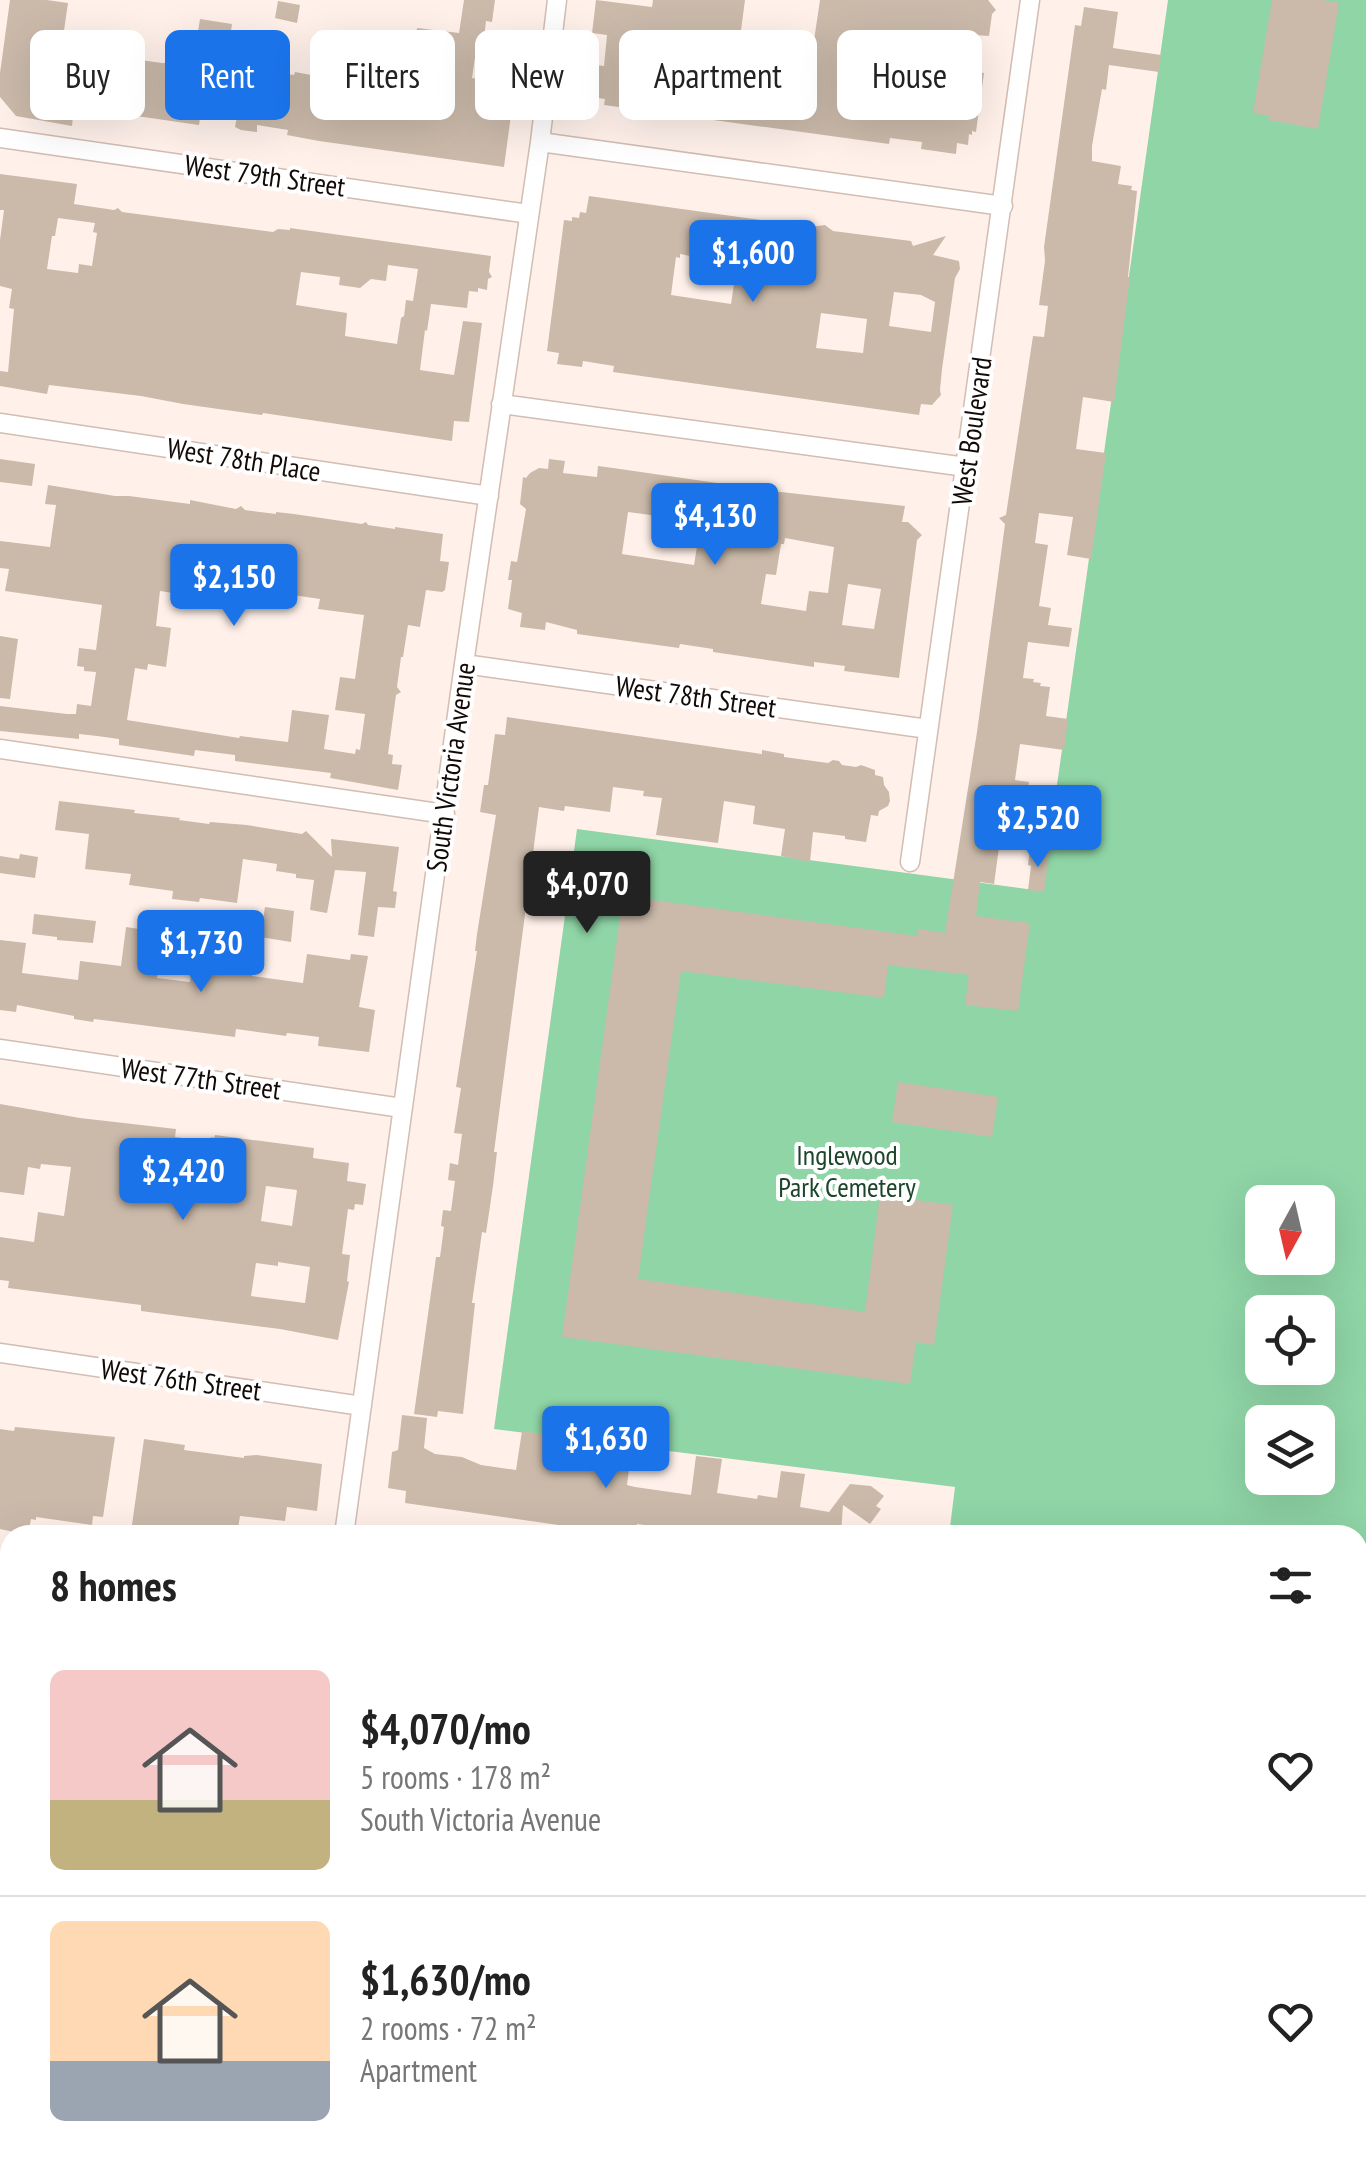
<!DOCTYPE html>
<meta charset="utf-8">
<style>
body{margin:0;font-family:"PT Sans Narrow",sans-serif;background:#f2f2f2;color:#222;height:100vh;display:flex;flex-direction:column;font-size:38px;white-space:nowrap}
*{box-sizing:border-box;margin:0}
p{font-size:32px;color:#767676}
.icon{flex:none;width:55px;height:55px;fill:none;stroke:currentColor;stroke-width:2;stroke-linecap:round;stroke-linejoin:round}
.map{position:relative;flex:1;overflow:hidden}
.details{position:absolute;left:0px;top:1525px;width:1368px;height:642px;display:flex;flex-direction:column;background:#fff;border-radius:30px 30px 0 0;box-shadow:0 10px 40px #0002}
.details>*{flex:none}
.top-card{position:absolute;left:30px;top:30px;width:1308px;height:90px;display:flex;gap:20px}
.needle{width:65px;rotate:188deg}
.tools{position:absolute;left:1245px;top:1185px;display:grid;gap:20px}
.tools a{display:grid;place-items:center;width:90px;height:90px;border-radius:15px;background:#fff;box-shadow:0 10px 40px #0002;font-size:50px}
.price{position:absolute;translate:-50% -85px;padding:0 22px;border-radius:10px;background:#1a73e8;color:#fff;font-size:32px;line-height:65px;filter:drop-shadow(0 2px 5px #0008)}
.price::after{content:'';position:absolute;left:50%;top:60px;width:30px;height:22px;margin-left:-15px;background:inherit;clip-path:polygon(0 0,100% 0,50% 100%)}
.price.active{background:#222;color:#fff}
ul{padding:0;list-style:none}
li{display:flex;align-items:center;gap:30px;height:250px;padding:0 50px}
li+li{border-top:2px solid #e0e0e0}
li span{display:grid;place-items:center;flex:none;width:280px;height:200px;border-radius:15px;color:#555}
li>.icon{margin-inline-start:auto}
span .icon{width:120px;height:120px;fill:#fffc;stroke-width:1}
li b{font-size:42px}
h2{display:flex;justify-content:space-between;align-items:center;height:120px;padding:0 50px;font-size:42px}
.tag{padding:0 35px;border-radius:15px;background:#fff;box-shadow:0 10px 40px #0002;font-size:35px;line-height:90px}
.tag.active{background:#1a73e8;color:#fff}
.map>svg:first-child{display:block}
</style>
<div class="map">
<svg width="1366" height="2166" viewBox="0 0 1366 2166">
<rect width="100%" height="100%" fill="#fff1ea"/>
<path fill="#8fd5a6" fill-rule="evenodd" d="M1168,0H1366V2166H862L863,2158H1358V1535H949L955,1487L494,1429L577,829L1042,891ZM1262,1202H1318V1258H1262ZM1262,1312H1318V1368H1262ZM1262,1422H1318V1478H1262Z"/>
<path fill="#cbbaaa" fill-rule="evenodd" d="M10,0H47L68,3L56,86L95,91L99,62L103,63L104,55L162,63H165L166,53L194,56L200,19L232,24L226,66L294,75L295,72L311,75L316,39L331,40L357,44L351,80L396,86L399,66L413,68L417,28L459,33L464,0H495L492,22L486,21L484,38L478,37L472,78L515,85L504,167L319,141L287,135L288,130L257,125V132L241,130L235,127L237,116L204,111H201L199,125L74,107L72,126L16,116L0,97V73Z
M596,0L652,7L653,0H745L740,38L813,47L820,0H988L996,10L992,14L989,36L974,35V37L946,34L942,67L984,73L976,132L972,131V135L969,134L968,145L957,143L956,154L921,149L922,142L890,138L889,144L604,105L605,99L583,96L586,64L604,66L607,35L592,33Z
M1272,0H1323L1339,3L1318,129L1268,120L1269,116L1253,113Z
M278,1L300,5L297,23L275,18Z
M1084,7L1118,12L1113,48L1161,55L1159,72L1109,65L1106,90L1102,89L1092,146V161L1121,166L1118,184L1132,186L1131,190L1137,191L1128,277H1130L1114,402L1083,397L1076,449L1106,453L1091,559L1067,555L1073,517L1039,513L1035,543L1048,545L1039,606L1051,608L1048,625L1072,628L1069,647L1028,642L1023,678L1034,679L1033,682L1041,683L1040,686L1050,687L1046,716L1068,719L1064,750L1020,744L1015,780L1029,782L1026,801L1021,800L1015,842L1000,840L994,884L980,882L976,916L1030,923L1018,1011L965,1005L969,975L888,965L884,998L681,971L638,1279L865,1312L880,1195L953,1205L934,1345L916,1342L910,1384L562,1337L623,896L917,936L918,929L945,933L977,732L1005,524L999,518L1006,515L1033,336L1044,337L1048,306L1039,305L1045,261L1044,247L1075,25L1081,26Z
M0,174L77,184L74,204L114,210L118,208L122,212L273,232L278,229L290,230V228L491,256L489,272L492,277L488,279L487,290L478,288V292L469,291L467,308L431,304L427,331L425,330L420,370L454,375L463,321L482,323L469,422L454,421L452,441L263,413L262,415L183,404L141,396L49,385L47,394L0,386V371L8,372L14,309L9,308L12,289L0,286V240L4,210H0ZM58,218L95,223L93,232L97,233L92,266L79,264L78,273L47,269L52,236H55ZM388,265L418,269L413,301L406,300L404,316L401,318L397,344L345,336L347,313L296,305L301,272L340,277L339,285L360,288L371,279L386,281Z
M589,196L811,227L825,225L833,231L911,241L913,246L946,236L933,255L959,261L960,269L955,278L942,369L940,390L941,395L932,405L921,404L919,415L613,372L614,366L583,361L582,367L557,364L559,353L547,351L564,220L572,221V217L579,218L580,212L586,213ZM680,254L737,265L731,304L671,295L676,257L680,258ZM894,292L921,295L935,302L931,332L889,326ZM821,313L867,319L863,353L816,348Z
M0,459L35,464L32,486L0,482Z
M549,459L565,461L563,473L597,477L598,466L613,468L772,491L905,506L902,522H908L922,535L917,540L899,678L844,671L845,666L814,662V667L713,652V649L680,644L679,648L577,634V630L546,622L545,630L520,627L522,613L508,609L512,580H508L511,561L517,562L526,509L520,504L523,477L526,478L530,473L539,468L548,469ZM628,512L666,517L665,523L668,525L700,528L694,565L622,554ZM785,538L834,547L828,593L809,591L806,611L761,604L766,574L776,575L781,544H784ZM848,584L881,589L874,629L842,625Z
M48,485L115,496H129L190,504V500L236,509L241,506L245,510L276,514V512L294,514L362,524L366,522L368,525L395,529V527L443,534L440,561L449,562L445,590L442,592L426,590L420,627L408,625L403,657H401L397,687L401,692L396,695L388,754L393,755L392,764L402,765L398,790L330,778L331,773L235,761V755L195,750L194,756L119,745V739L97,736L79,734V739L0,731V706L67,714H76L77,704L91,706L96,672L84,671V667L77,666L79,648L96,650L102,605L5,591L9,569L0,568V541L50,547L56,505L45,504ZM219,584L320,599L318,609L364,615L355,679L340,677L335,710L365,714L360,750L356,749L355,754L324,749L329,715L292,710L288,742L240,736L239,738L127,720L135,668L147,670L148,664L166,667L171,628L156,626L160,591L173,593L175,590L218,594Z
M0,636L18,639L10,699L0,698Z
M507,717L762,754V750L784,754V757L828,763L833,760L839,761L842,765L856,767L861,765L875,770V775L883,777L884,785L889,792L890,801L888,806L879,811L878,816L871,815L866,842L845,839V836L813,832L810,862L781,856L785,829L753,824L755,806L724,801L718,843L656,835L662,798L643,796L644,791L613,787L610,812L565,806L564,811L539,807L494,1152H497L493,1186L486,1233L482,1232L472,1303H475L463,1414L438,1411L437,1417L414,1414L436,1257H440L444,1227L441,1226L443,1210L451,1211L455,1181L448,1180L450,1163L458,1165L462,1134L454,1133L461,1088L456,1087L477,951H475L477,934L496,815L480,812L484,785H488L495,734L505,735Z
M59,801L135,810L134,813L180,818L179,820L209,824L210,822L247,825L302,834L306,831L332,857L331,839L399,847L393,891L397,892L395,908L378,907L374,937L358,935L366,872L335,870L327,913L310,910L314,880L296,878V874L276,871L277,864L243,859L237,903L200,898L199,902L172,899L173,891L129,885L131,874L85,869L89,834L55,830Z
M1030,849L1049,852L1044,892L1028,890L1031,866L1028,865Z
M20,854L38,857L35,878L0,873V856L19,859Z
M265,907L294,911L291,942L260,937Z
M34,914L96,921L93,943L57,940V937L32,934Z
M126,927L146,930L144,959L159,961L157,978L190,982L194,955L237,961L238,951L255,953L252,976L303,983L307,954L350,960L351,954L368,956L359,1007L375,1010L369,1052L318,1046L319,1037L287,1033L286,1036L236,1029L235,1037L94,1019L93,1022L74,1019V1016L17,1005L16,1012L0,1010V940L26,943L22,973L78,980L80,961L121,966Z
M898,1082L998,1097L992,1137L892,1122Z
M0,1104L80,1118L176,1129L175,1137L210,1142L211,1137L214,1138L215,1135L314,1148L313,1158L349,1163L347,1181L366,1184L363,1205L355,1204L354,1210L348,1209L342,1254L350,1255L347,1281L349,1282L338,1340L280,1329L141,1311V1305L8,1288L9,1281L0,1280V1237L34,1242L38,1212L64,1216L71,1167L41,1164L40,1169L28,1167L24,1195L0,1192ZM266,1186L297,1190L292,1226L261,1221ZM278,1262L310,1267L305,1303L251,1296L256,1263L278,1266Z
M402,1415L427,1418L424,1448L435,1454L462,1457L481,1465L516,1470L522,1431L609,1444V1441L632,1445L627,1485L635,1487L691,1495L696,1456L722,1459L717,1493L757,1499L758,1495L777,1498L781,1471L805,1474L800,1507L829,1512L850,1484L871,1486L884,1496L876,1506L881,1509L870,1524L843,1505L841,1535H666L667,1528L637,1524L636,1535H628L405,1503L406,1491L388,1488L392,1452L398,1450Z
M15,1427L115,1437L103,1517L93,1516L92,1525L36,1517V1520L31,1519L28,1535L0,1529V1429L14,1431Z
M144,1439L185,1445L184,1450L244,1458V1456L257,1455L322,1464L317,1511L287,1507L285,1521L240,1516L237,1535H152L131,1532Z"/>
<g fill="none" stroke-linecap="round" stroke-linejoin="round">
<defs>
<path id="street" d="M0,138L529,214
M540,142L1003,206
M501,404L966,467
M0,423L489,496
M464,664L928,729
M0,749L445,814
M910,862L1030,0
M0,1049L402,1108
M0,1353L362,1406
M344,1535L464,664L540,142L557,0
M0,1666L10,1668
M0,1964L10,1966
M254,2166L256,2158
M565,2166L566,2158"/>
</defs>
<use href="#street" stroke="#d2bdb1" stroke-width="21"/>
<use href="#street" stroke="#fff" stroke-width="18"/>
</g>
<g text-anchor="middle" dominant-baseline="central" stroke-width="8" stroke-linejoin="round" paint-order="stroke">
<g font-size="28" fill="#110a07" stroke="#fff">
<text transform="translate(265 175) rotate(8)">West 79th Street</text>
<text transform="translate(971 431) rotate(-82)">West Boulevard</text>
<text transform="translate(244 459) rotate(9)">West 78th Place</text>
<text transform="translate(696 696) rotate(8)">West 78th Street</text>
<text transform="translate(450 767) rotate(-82)">South Victoria Avenue</text>
<text transform="translate(201 1078) rotate(8)">West 77th Street</text>
<text transform="translate(181 1379) rotate(8)">West 76th Street</text>
</g>
<g font-size="28" fill="#1d452c" stroke="#fff">
<text x="847" y="1154">Inglewood<tspan x="847" dy="32">Park Cemetery</tspan></text>
</g>
</g>
</svg>
<div class="tools">
<a><svg class="needle" viewBox="-14 -14 28 28"><path d="M0-13l5 13h-10z" fill="#e53935"/><path d="M0 13l5-13h-10z" fill="#767676"/></svg></a>
<a><svg class="icon" aria-label="locate" viewBox="0 0 24 24"><circle cx="12" cy="12" r="6"/><path d="M12 2v4M12 18v4M2 12h4M18 12h4"/></svg></a>
<a><svg class="icon" aria-label="layers" viewBox="0 0 24 24"><path d="M12 4l9 5-9 5-9-5zM3 14l9 5 9-5"/></svg></a>
</div>
<b class="price" style="left:753px;top:305px">$1,600</b>
<b class="price" style="left:715px;top:568px">$4,130</b>
<b class="price" style="left:234px;top:629px">$2,150</b>
<b class="price" style="left:1038px;top:870px">$2,520</b>
<b class="price active" style="left:587px;top:936px">$4,070</b>
<b class="price" style="left:201px;top:995px">$1,730</b>
<b class="price" style="left:183px;top:1223px">$2,420</b>
<b class="price" style="left:606px;top:1491px">$1,630</b>
<div class="top-card">
<a class="tag">Buy</a>
<a class="tag active">Rent</a>
<a class="tag">Filters</a>
<a class="tag">New</a>
<a class="tag">Apartment</a>
<a class="tag">House</a>
</div>
<section class="details">
<h2>8 homes<svg class="icon" aria-label="filters" viewBox="0 0 24 24"><path d="M4 7h16M4 17h16"/><circle cx="9" cy="7" r="2"/><circle cx="15" cy="17" r="2"/></svg></h2>
<ul>
<li><span style="background:linear-gradient(#f6c9c9 65%,#c2b280 0)"><svg class="icon" aria-label="home" viewBox="0 0 24 24"><path d="M3 11l9-7 9 7M6 9v11h12V9"/></svg></span><div><b>$4,070/mo</b><p>5 rooms · 178 m²</p><p>South Victoria Avenue</p></div><svg class="icon" aria-label="heart" viewBox="0 0 24 24"><path d="M12 20l-8-8c-3-5 5-10 8-4 3-6 11-1 8 4z"/></svg></li>
<li><span style="background:linear-gradient(#ffd9b3 70%,#9aa5b1 0)"><svg class="icon" aria-label="home" viewBox="0 0 24 24"><path d="M3 11l9-7 9 7M6 9v11h12V9"/></svg></span><div><b>$1,630/mo</b><p>2 rooms · 72 m²</p><p>Apartment</p></div><svg class="icon" aria-label="heart" viewBox="0 0 24 24"><path d="M12 20l-8-8c-3-5 5-10 8-4 3-6 11-1 8 4z"/></svg></li>
</ul>
</section>
</div>
